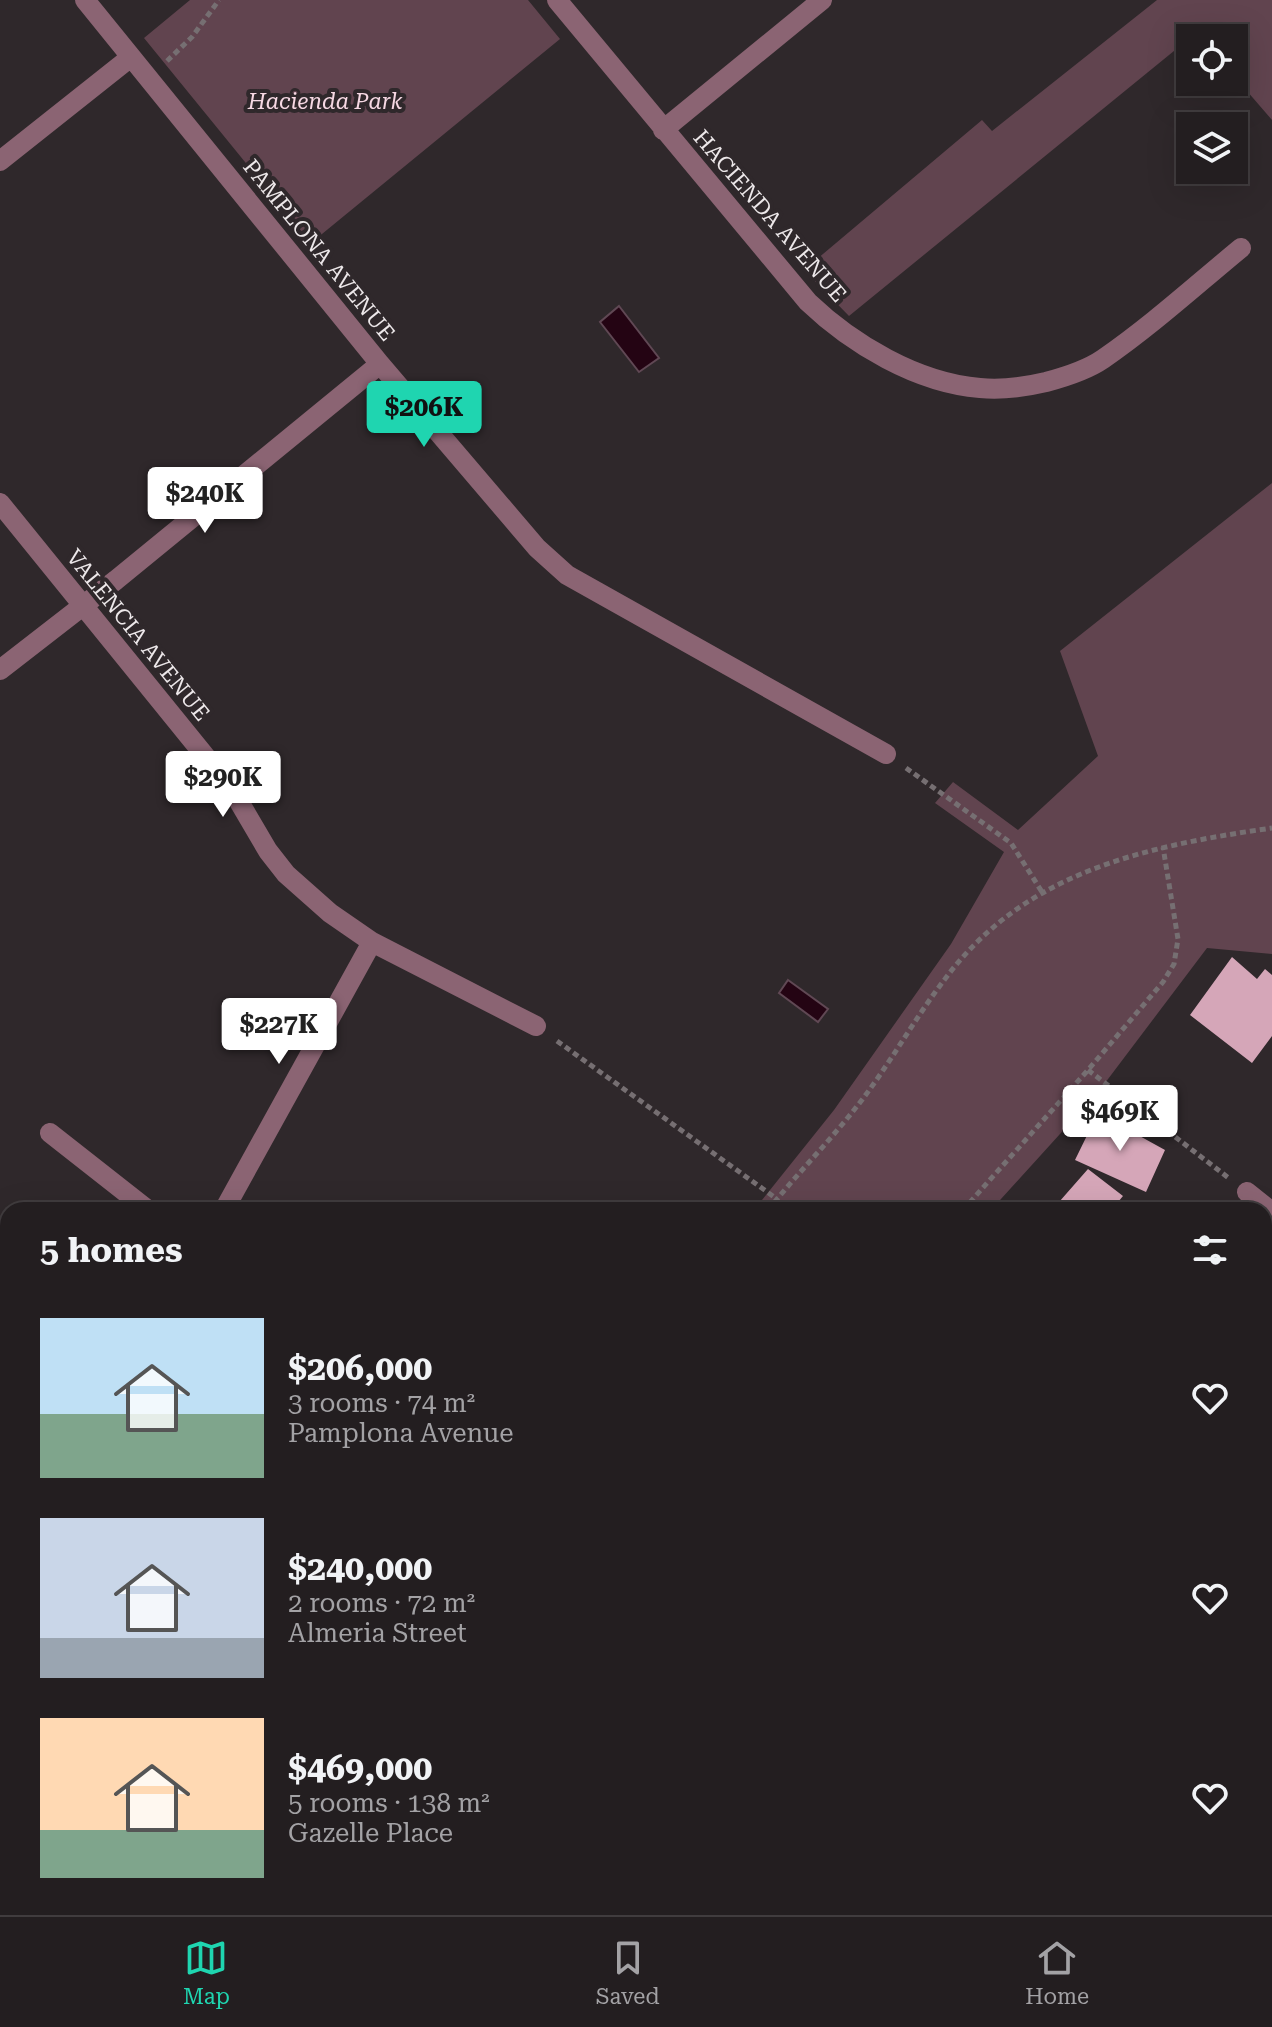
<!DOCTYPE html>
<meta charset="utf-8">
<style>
body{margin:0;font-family:"Roboto Serif",serif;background:#2f2b2d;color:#f1f3f6;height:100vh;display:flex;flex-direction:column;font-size:30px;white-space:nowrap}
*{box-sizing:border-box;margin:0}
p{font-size:26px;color:#a3a2a5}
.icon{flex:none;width:44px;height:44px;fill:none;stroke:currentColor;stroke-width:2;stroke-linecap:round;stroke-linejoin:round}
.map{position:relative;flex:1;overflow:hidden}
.side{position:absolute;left:0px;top:1202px;width:1272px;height:714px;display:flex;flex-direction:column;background:#231e20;border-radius:24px 24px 0 0;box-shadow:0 8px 32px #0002,0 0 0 2px #403c3e}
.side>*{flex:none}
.controls{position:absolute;left:1176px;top:24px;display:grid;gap:16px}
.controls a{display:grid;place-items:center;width:72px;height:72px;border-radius:0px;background:#231e20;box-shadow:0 8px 32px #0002,0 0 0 2px #403c3e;font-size:40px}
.price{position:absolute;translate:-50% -68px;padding:0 18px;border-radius:8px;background:#fff;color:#222;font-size:26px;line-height:52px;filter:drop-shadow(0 2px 4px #0008)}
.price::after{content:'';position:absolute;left:50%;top:48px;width:24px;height:18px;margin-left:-12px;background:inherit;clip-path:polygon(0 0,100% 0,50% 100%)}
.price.current{background:#1fd5b0;color:#111}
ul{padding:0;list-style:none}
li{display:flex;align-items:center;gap:24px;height:200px;padding:0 40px}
li span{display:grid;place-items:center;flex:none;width:224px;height:160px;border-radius:0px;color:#555}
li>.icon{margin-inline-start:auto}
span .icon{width:96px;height:96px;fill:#fffc;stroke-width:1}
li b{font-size:34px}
h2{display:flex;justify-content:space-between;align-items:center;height:96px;padding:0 40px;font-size:34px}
.tabs{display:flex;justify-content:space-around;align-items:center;height:112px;border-top:2px solid #403c3e;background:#231e20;font-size:22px;color:#a3a2a5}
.tabs a{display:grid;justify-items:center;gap:4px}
.tabs .current{color:#1fd5b0}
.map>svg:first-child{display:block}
</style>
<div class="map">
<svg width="1272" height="1915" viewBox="0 0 1272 1915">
<rect width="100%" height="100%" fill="#2f282b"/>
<path fill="#61444f" d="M190,0H528L560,39L311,243L144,38Z
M1157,0H1272V120L1234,76V38H1201L1196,33L849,316L804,270L982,120L992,131Z
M1272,483V954L1207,948L1099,1091L991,1210H754L834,1110L951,944L1004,852L935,803L953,782L1018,830L1098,756L1060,651Z"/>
<path fill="#240413" stroke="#604854" stroke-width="2" d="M619,306L659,358L639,372L600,322Z
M788,980L828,1009L818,1022L779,993Z"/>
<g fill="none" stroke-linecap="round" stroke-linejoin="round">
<path stroke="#604854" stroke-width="9" d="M0,1518L8,1521
M499,1908L507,1915"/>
</g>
<path fill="#d5a6b8" d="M1232,957L1257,979L1265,969L1272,975V1036L1252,1063L1190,1015Z
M1098,1113L1165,1150L1146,1192L1075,1160Z
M1088,1169L1123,1196L1118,1202L1125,1210H1052Z
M1264,1275L1272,1282V1294L1264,1305Z
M1272,1311V1388L1264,1382V1319Z
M1272,1466V1532L1264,1543V1476Z
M1264,1705L1272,1713V1786L1264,1779Z
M8,1779V1887L0,1877V1868L4,1865L0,1860V1786Z
M129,1908H177L169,1915H121Z
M1137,1908H1164L1186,1914L1135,1915Z"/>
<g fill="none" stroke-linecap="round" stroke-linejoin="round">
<path stroke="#766f72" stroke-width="5" stroke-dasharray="6 4" stroke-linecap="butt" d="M167,61L192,37L219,0
M906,768L1011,843L1042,892
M557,1041L777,1199
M1088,1070L1230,1179
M768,1210C801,1169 839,1132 870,1089C896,1053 918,1014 945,979C1025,871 1147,846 1272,828
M963,1210L1088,1070L1163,982L1174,964L1178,939L1163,847
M0,1379L8,1381
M0,1465L8,1467
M0,1559L8,1562
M427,1908L433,1915
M564,1908L571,1915"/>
<path stroke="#8b6473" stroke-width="20" d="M85,0L380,364L537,548L567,575L886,754
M557,0L808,302C852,344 917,383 980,388C1002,390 1025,387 1046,382C1065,377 1087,370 1103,359C1151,326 1196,285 1241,248
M663,130L822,0
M0,161L131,57
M0,503L231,788L268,851L286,874L330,913L372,942L536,1026
M0,670L116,580L380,364
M50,1133L148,1210
M1247,1192L1272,1212
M224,1210L372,942
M1264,1612L1272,1601
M978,1908L990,1915
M72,1915L81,1908
M1076,1915L1078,1908"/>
</g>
<g text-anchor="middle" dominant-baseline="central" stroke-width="8" stroke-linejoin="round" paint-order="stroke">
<g font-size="22" font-style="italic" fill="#f6d8e3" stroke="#2f282b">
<text x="325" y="101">Hacienda Park</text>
</g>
<g font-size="22" fill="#ede8ea" stroke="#2f282b">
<text transform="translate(770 216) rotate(49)">HACIENDA AVENUE</text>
<text transform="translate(319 250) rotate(51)">PAMPLONA AVENUE</text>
<text transform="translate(138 635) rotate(51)">VALENCIA AVENUE</text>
</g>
</g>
</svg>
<div class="controls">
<a><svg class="icon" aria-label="locate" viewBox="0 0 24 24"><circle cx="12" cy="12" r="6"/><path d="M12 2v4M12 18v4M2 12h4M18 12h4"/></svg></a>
<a><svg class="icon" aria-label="layers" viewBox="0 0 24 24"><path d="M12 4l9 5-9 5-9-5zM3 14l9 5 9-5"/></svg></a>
</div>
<b class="price current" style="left:424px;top:449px">$206K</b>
<b class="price" style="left:205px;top:535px">$240K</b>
<b class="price" style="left:223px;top:819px">$290K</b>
<b class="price" style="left:279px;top:1066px">$227K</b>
<b class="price" style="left:1120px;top:1153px">$469K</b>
<section class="side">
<h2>5 homes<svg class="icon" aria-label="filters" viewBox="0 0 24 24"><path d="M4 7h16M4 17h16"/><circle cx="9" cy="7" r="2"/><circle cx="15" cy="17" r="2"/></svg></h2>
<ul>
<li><span style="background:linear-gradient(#bfe0f5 60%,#7fa58c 0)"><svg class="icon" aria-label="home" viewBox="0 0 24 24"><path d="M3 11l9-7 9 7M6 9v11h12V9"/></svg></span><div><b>$206,000</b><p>3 rooms · 74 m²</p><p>Pamplona Avenue</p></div><svg class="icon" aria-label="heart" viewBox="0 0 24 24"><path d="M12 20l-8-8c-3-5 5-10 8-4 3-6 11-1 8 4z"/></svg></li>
<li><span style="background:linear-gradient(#c9d6e8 75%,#9aa5b1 0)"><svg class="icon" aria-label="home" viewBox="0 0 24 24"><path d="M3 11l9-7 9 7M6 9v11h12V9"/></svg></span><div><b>$240,000</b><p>2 rooms · 72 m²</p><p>Almeria Street</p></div><svg class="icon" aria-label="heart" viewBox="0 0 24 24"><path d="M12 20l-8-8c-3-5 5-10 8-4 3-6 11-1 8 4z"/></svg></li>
<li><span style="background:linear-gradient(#ffd9b3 70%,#7fa58c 0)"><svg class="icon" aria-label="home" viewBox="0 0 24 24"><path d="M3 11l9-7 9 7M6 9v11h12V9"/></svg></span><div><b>$469,000</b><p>5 rooms · 138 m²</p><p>Gazelle Place</p></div><svg class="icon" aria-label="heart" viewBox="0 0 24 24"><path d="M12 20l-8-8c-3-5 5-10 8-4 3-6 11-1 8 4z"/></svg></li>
</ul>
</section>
</div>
<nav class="tabs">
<a class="current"><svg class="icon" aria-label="map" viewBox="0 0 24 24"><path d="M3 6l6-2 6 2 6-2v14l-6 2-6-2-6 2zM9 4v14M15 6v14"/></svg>Map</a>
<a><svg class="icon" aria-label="saved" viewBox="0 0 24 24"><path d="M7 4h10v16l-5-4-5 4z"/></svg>Saved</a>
<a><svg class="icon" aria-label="home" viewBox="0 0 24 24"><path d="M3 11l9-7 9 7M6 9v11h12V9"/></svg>Home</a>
</nav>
